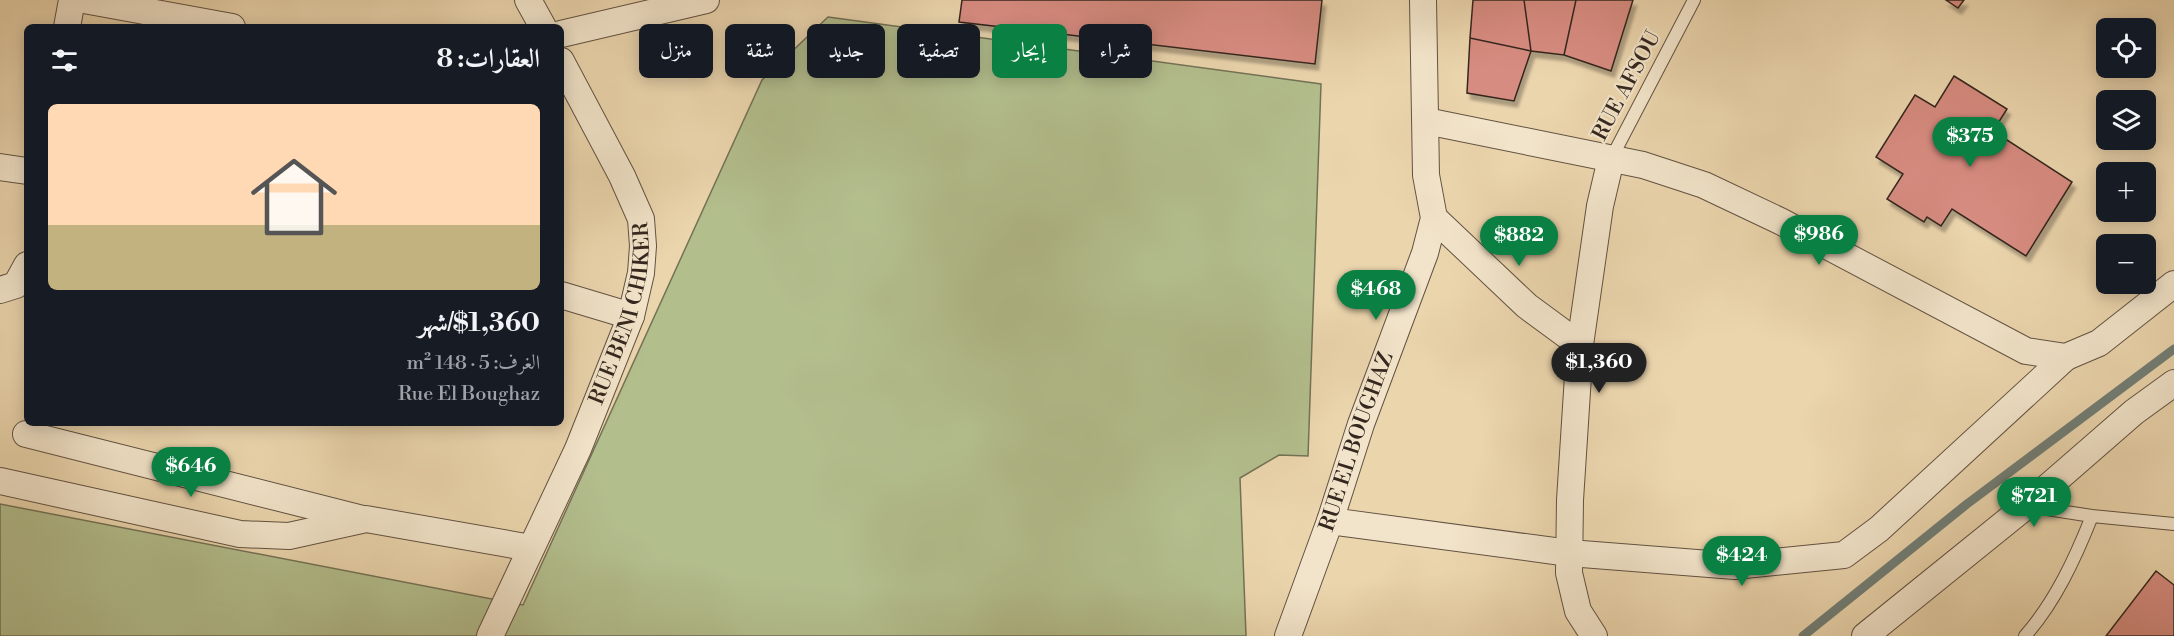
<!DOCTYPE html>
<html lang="ar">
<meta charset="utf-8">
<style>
body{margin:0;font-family:"Libre Bodoni",Amiri,serif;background:#20242c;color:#f1f3f6;direction:rtl;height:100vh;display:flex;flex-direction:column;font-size:22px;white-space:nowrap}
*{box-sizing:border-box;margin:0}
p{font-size:20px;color:#9ea1a6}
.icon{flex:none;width:33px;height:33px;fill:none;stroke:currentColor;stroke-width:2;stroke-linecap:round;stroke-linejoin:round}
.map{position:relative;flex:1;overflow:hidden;direction:ltr}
.side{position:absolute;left:24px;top:24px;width:540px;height:402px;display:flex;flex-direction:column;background:#171b24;border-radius:9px;box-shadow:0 3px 15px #0003;direction:rtl}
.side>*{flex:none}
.hud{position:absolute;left:582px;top:24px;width:570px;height:54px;direction:rtl;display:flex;gap:12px}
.tools{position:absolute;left:2096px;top:18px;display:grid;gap:12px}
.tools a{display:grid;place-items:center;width:60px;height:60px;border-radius:9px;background:#171b24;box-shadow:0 3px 15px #0003;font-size:30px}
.price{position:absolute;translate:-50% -51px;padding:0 14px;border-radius:21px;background:#0b8043;color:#fff;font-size:20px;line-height:39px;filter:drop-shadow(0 2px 3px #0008)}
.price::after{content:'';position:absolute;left:50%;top:36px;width:18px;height:14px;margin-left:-9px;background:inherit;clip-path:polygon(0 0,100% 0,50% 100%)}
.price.selected{background:#222;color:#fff}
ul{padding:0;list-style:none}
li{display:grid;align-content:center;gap:12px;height:318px;padding:0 24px}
li span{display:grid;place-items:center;height:186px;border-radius:9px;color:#555}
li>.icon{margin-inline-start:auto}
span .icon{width:108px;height:108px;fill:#fffc;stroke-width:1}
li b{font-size:26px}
h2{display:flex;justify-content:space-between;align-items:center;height:72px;padding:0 24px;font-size:26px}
.pill{padding:0 21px;border-radius:9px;background:#171b24;box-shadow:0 3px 15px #0003;font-size:21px;line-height:54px}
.pill.selected{background:#0b8043;color:#fff}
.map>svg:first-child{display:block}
</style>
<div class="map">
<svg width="2174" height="636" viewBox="0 0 2174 636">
<defs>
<filter id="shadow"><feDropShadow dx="3.5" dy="6" stdDeviation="1.5" flood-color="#0004"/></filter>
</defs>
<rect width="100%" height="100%" fill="#ebd5ad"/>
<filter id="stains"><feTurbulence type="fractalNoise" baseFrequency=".00333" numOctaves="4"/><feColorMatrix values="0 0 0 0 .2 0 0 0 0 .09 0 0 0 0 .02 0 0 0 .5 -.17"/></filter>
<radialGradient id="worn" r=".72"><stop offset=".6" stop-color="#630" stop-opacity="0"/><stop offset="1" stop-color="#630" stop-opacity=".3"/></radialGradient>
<path fill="#b3be8d" stroke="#747256" stroke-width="1.5" d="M828,17L1321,84L1308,456L1279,455L1240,478L1246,636H0V504L523,605L762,80Z"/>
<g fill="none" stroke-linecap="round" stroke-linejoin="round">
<path stroke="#717e76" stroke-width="9" d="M1803,636L1967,504L2174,349"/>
</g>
<path fill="#d78c81" stroke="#34271f" stroke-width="1.5" filter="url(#shadow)" d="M962,0H1322L1315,64L959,22Z
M1473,0H1524L1531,51L1470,38Z
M1524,0H1576L1564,55L1531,51Z
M1576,0H1633L1611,71L1564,55Z
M1946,0H1964L1958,8Z
M1470,38L1531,51L1514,101L1467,93Z
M1954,76L2007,109L1993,131L2072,182L2026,256L1952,209L1941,226L1927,217L1924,222L1887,199L1903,174L1876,157L1915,95L1935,107Z
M2156,571L2174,585V636H2106Z"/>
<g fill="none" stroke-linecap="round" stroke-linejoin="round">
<defs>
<path id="lane" d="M1611,159L1694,0
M2092,516L2174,524
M2025,636C2055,602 2075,559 2092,516L2027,506"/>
<g id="street">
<path d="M84,0L232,27"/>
<path d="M528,0L543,27"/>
<path d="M67,27L72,0"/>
<path d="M561,34L706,0"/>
<path d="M1426,121L1643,165L1704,185L1780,221L2026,351L2066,357L2099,343L2174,284"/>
<path d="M0,167L27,171"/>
<path d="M1434,218L1527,306L1580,345"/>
<path d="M0,290L16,285L27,265"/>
<path d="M561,295L631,316"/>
<path d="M26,434L363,519"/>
<path d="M0,481L240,534L289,536L366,519L531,548"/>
<path d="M1330,521L1569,553L1735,566L1844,555L1879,529L2066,357"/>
<path id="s1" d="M490,636L578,449L631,316L641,273L643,246L641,219L622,176L561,61"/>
<path id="s2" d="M1288,636L1330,521L1361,424L1425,253L1434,218L1426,175L1423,0"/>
<path d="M1594,636L1578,611L1569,573L1570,500L1580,345L1600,206L1611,159"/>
<path d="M1865,636L2026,506L2134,412L2174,383"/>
</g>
</defs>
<use href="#lane" stroke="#625242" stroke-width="14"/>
<use href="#street" stroke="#625242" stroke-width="28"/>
<use href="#lane" stroke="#f2e4ca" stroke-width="12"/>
<use href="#street" stroke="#f2e4ca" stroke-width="26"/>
</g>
<g text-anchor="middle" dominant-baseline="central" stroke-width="4.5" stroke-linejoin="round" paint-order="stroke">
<g font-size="21" fill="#34271f" stroke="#f2e4ca">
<text transform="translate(1627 86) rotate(-62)">RUE AFSOU</text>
<text stroke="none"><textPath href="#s1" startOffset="350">RUE BENI CHIKER</textPath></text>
<text stroke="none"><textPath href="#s2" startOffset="206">RUE EL BOUGHAZ</textPath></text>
</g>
</g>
<rect width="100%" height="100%" filter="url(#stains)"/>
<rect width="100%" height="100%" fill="url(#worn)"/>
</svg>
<div class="tools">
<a><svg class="icon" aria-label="locate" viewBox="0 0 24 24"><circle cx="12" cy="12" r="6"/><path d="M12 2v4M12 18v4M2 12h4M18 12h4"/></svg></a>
<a><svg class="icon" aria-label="layers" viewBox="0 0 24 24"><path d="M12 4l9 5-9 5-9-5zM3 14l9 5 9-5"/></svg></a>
<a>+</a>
<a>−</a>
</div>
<b class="price" style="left:1970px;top:168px">$375</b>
<b class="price" style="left:1819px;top:266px">$986</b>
<b class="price" style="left:1519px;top:267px">$882</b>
<b class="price" style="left:1376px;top:321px">$468</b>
<b class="price selected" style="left:1599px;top:394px">$1,360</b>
<b class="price" style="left:191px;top:498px">$646</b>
<b class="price" style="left:2034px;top:528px">$721</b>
<b class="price" style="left:1742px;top:587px">$424</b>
<div class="hud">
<a class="pill">شراء</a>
<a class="pill selected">إيجار</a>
<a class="pill">تصفية</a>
<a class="pill">جديد</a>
<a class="pill">شقة</a>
<a class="pill">منزل</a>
</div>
<section class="side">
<h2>العقارات: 8<svg class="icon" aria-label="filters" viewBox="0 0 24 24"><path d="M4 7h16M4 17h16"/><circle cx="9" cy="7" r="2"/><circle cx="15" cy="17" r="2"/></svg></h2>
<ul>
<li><span style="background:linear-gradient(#ffd9b3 65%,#c2b280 0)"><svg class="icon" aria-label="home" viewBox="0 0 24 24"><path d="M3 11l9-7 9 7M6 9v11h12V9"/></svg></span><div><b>$1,360/شهر</b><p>الغرف: 5 · 148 m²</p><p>Rue El Boughaz</p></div></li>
</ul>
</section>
</div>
